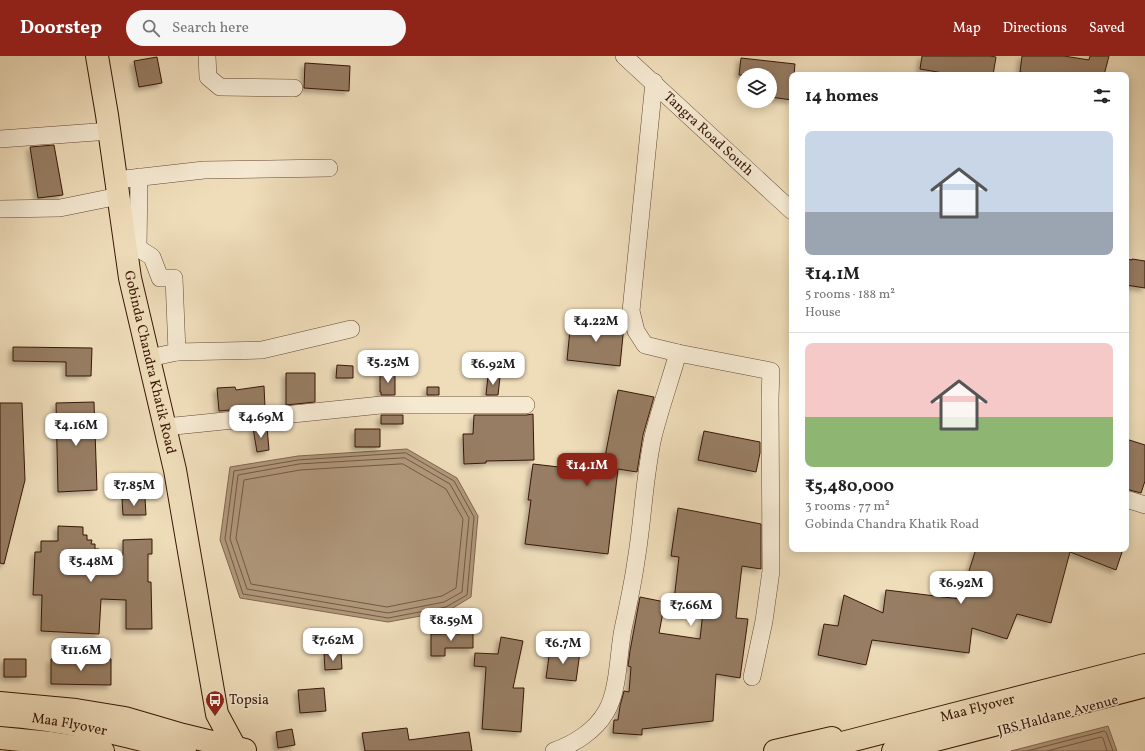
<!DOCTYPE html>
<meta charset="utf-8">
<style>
body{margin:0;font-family:Vollkorn,serif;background:#f6f6f6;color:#222;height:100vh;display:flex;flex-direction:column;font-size:15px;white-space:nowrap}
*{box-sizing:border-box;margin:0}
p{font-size:13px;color:#767676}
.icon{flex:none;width:22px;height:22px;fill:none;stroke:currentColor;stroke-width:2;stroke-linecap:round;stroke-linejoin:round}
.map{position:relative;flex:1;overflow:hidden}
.drawer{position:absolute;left:789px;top:16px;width:340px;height:480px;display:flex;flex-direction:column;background:#fff;border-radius:8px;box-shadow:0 2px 10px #0003}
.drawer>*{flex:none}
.tools{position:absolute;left:737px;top:12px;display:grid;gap:8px}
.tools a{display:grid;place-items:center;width:40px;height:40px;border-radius:50%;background:#fff;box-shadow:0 2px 10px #0003;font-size:20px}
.price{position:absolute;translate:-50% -34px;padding:0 9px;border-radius:8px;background:#fff;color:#222;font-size:13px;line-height:26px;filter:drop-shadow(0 1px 2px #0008)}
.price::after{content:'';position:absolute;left:50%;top:24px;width:12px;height:9px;margin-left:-6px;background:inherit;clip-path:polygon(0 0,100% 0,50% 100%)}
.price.selected{background:#8f2418;color:#fff}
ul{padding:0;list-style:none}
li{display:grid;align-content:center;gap:8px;height:212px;padding:0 16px}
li+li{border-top:1px solid #e0e0e0}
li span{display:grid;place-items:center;height:124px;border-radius:8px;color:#555}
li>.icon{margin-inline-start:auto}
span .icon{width:72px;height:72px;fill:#fffc;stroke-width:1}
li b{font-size:17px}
h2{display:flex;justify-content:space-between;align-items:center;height:48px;padding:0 16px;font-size:17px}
header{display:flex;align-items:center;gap:24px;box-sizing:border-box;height:56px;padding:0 20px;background:#8f2418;color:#fff}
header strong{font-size:19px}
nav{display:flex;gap:22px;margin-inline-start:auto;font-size:14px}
.search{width:280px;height:36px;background:#f6f6f6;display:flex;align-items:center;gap:10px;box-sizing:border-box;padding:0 14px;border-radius:22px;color:#767676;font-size:15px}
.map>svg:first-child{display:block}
</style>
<header>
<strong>Doorstep</strong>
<div class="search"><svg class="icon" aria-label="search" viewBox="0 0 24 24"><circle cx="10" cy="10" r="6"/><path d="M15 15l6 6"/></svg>Search here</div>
<nav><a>Map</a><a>Directions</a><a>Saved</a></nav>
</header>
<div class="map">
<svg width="1145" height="695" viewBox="0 0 1145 695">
<defs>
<filter id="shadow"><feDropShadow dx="-3.5" dy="3.5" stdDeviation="2" flood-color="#0004"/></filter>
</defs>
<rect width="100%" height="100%" fill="#efddba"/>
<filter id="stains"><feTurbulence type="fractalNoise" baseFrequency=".005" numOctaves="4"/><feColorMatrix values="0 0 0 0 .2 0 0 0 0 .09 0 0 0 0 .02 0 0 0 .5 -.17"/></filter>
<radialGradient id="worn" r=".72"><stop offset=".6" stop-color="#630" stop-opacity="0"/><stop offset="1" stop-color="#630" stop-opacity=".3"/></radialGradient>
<path fill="#b1997d" stroke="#81654e" d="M407,393L457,422L478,460L471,541L448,555L388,566L240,542L220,484L230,411L298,400Z
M1108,670L1117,695H1011Z"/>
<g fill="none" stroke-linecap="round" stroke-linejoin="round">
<path stroke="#745842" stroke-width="1" d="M406,397L454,425L474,461L467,539L446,551L388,562L243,538L225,483L234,415L298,404Z
M405,402L450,428L469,462L462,536L444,546L388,557L247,533L230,483L238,419L299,408Z
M403,408L446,433L463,463L456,532L442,540L387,551L251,528L236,482L244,424L300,414Z
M1027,695L1104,675L1106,676L1113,695
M1047,695L1101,681L1103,682L1107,695"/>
</g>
<path fill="#977d64" stroke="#381607" filter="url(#shadow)" d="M922,0H990L996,1L993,19H955L920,13Z
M1022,0H1064L1089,4L1090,0H1109L1104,19H1037L1020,16Z
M157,1L162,27L139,31L134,5Z
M741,2L795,8L794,19H792V44L770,41V19H739Z
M305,7L350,10L349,35L304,32Z
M54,89L63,139L38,142L30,91Z
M1126,203L1132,204V203L1145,205V232L1126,229Z
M571,264L624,269L620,310L567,304Z
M13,291L92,292L91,320H66V306L13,305Z
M337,309L353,310V322H336Z
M286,317H315V346L286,349Z
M380,317L395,318V339H381V336H380Z
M488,320L500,321L498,339H486Z
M264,330L265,351L219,355L217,332L235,331L236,334Z
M427,331H439V339H427Z
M618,334L654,341L643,379L637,416L618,413L608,498L525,488L531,444H528L533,408L602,416Z
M94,346L97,434L58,436L56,347Z
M0,347H22L25,424L4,508L0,507Z
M533,358L534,404L486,405V407L464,408L463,378H473L474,359H526Z
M381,359H403V368H381Z
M267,371L269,394L257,396L253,372Z
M355,373H380V391H355Z
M704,375L760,386V397L756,416L698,404Z
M1126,383L1145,389V425L1141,437L1126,433Z
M145,442L146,459H123L122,443Z
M678,452L761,468V513L742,510L736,562L748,563L740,622L716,618L713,665L642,673V679L613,677L614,664H618L620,650L624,635L629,636L631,611L628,610L630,595L640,541L665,546L659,577L700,583L704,547L674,544L679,501L671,500Z
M58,470L83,471V479H87V484H92L91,488H95V493H99V497L123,499V484L152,483V498H148V526H151L152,573H126V544L101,543L99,578L41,575L42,539H33L35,496H41V485H58Z
M976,493H1123L1116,514L1070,496L1051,567L1017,558L1007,583L972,572L969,597L872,584L866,609L818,599L824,568L838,570L844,539L883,557L886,534L960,543Z
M460,575H473V592H445V600H431V578H460Z
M501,581L523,585L513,632H524L521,676L482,673L486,611L474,610L475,597L498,598Z
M550,593L580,596L576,625L546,622Z
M341,597L342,613L325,614L324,598Z
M4,603H26V621H4Z
M51,603H111V629L51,628Z
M324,632L326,655L300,657L298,634Z
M407,672L409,684L469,676L472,695H365L362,677Z
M292,673L295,689L278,692L276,676Z"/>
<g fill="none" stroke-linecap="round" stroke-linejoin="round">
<defs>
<g id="minor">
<path d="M207,0L208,21L220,31L294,32"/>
<path id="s1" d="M624,0L792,155"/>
<path d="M654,26L631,255L636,275L645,289L678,297L771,315L770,342L771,515L764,565L752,621"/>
<path d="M0,83L110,75"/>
<path d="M139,121L138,192L152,201L160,222H174L177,296"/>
<path d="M116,124L204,114L329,112"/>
<path d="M0,153L60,152L119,140"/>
<path d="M149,302L177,296L262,294L351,273"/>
<path d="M165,371L381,349H526"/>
<path d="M1126,443L1145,449"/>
<path d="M554,695C574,688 595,675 606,656C619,634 618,598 623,573C628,550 633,527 636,505C643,464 644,422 653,381C660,353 670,325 678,297"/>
</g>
<g id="major">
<path id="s2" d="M97,0L107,59L130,222L175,414L217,658L237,695"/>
<path d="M0,647L76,654L125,662L183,679L245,694"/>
<path d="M775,695L832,682"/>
</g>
<g id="highway">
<path id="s3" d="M0,659C63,663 124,679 185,695"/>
<path d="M0,682L51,687L103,695"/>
<path id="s4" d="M811,695L1145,609"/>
<path d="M893,695L1145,630"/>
</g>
</defs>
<use href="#minor" stroke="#664834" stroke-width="18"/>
<use href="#major" stroke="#381607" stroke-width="24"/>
<use href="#highway" stroke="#381607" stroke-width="24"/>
<use href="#minor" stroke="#f5e9d2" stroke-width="17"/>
<use href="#major" stroke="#efddba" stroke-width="22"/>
<use href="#highway" stroke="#efddba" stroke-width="22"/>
</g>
<defs>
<symbol id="bus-pin" viewBox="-11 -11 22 30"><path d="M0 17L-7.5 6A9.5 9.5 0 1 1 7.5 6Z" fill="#8f2418" stroke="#f5e9d2"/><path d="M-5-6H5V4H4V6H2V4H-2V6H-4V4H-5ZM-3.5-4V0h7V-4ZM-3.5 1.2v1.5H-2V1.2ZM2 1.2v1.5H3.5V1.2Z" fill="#fff"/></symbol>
</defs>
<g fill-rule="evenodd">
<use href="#bus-pin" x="204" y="633" width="22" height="30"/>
</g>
<g text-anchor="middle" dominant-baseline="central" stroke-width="3" stroke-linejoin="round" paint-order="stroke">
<g font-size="14" fill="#381607" stroke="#f5e9d2">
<text stroke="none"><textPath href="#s1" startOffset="115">Tangra Road South</textPath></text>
<text stroke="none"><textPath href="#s2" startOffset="311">Gobinda Chandra Khatik Road</textPath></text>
<text stroke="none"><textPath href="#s4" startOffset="172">Maa Flyover</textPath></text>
<text transform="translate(1058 660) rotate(-15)">JBS Haldane Avenue</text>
<text stroke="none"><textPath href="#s3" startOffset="70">Maa Flyover</textPath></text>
</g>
<g font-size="14" fill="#381607" stroke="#f5e9d2" text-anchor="start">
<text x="229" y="644">Topsia</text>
</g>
</g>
<rect width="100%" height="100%" filter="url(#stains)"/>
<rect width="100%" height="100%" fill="url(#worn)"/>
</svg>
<div class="tools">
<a><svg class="icon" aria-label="layers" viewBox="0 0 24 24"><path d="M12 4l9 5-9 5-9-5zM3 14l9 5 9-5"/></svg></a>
</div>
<b class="price" style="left:596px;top:287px">₹4.22M</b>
<b class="price" style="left:388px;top:328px">₹5.25M</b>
<b class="price" style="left:493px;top:330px">₹6.92M</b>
<b class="price" style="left:261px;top:383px">₹4.69M</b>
<b class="price" style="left:76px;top:391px">₹4.16M</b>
<b class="price selected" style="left:587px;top:431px">₹14.1M</b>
<b class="price" style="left:134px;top:451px">₹7.85M</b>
<b class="price" style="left:91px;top:527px">₹5.48M</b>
<b class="price" style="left:961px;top:549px">₹6.92M</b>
<b class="price" style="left:691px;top:571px">₹7.66M</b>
<b class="price" style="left:451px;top:586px">₹8.59M</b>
<b class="price" style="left:333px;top:606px">₹7.62M</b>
<b class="price" style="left:563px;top:609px">₹6.7M</b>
<b class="price" style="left:81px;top:616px">₹11.6M</b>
<section class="drawer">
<h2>14 homes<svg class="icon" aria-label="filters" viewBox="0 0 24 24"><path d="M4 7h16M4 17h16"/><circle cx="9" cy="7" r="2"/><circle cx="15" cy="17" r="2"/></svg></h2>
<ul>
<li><span style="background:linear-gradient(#c9d6e8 65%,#9aa5b1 0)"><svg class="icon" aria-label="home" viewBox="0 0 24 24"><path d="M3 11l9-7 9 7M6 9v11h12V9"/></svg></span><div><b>₹14.1M</b><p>5 rooms · 188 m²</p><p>House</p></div></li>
<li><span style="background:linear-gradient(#f6c9c9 60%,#8fb573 0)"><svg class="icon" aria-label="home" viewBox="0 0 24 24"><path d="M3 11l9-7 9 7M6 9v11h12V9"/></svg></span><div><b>₹5,480,000</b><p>3 rooms · 77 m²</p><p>Gobinda Chandra Khatik Road</p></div></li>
</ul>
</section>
</div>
